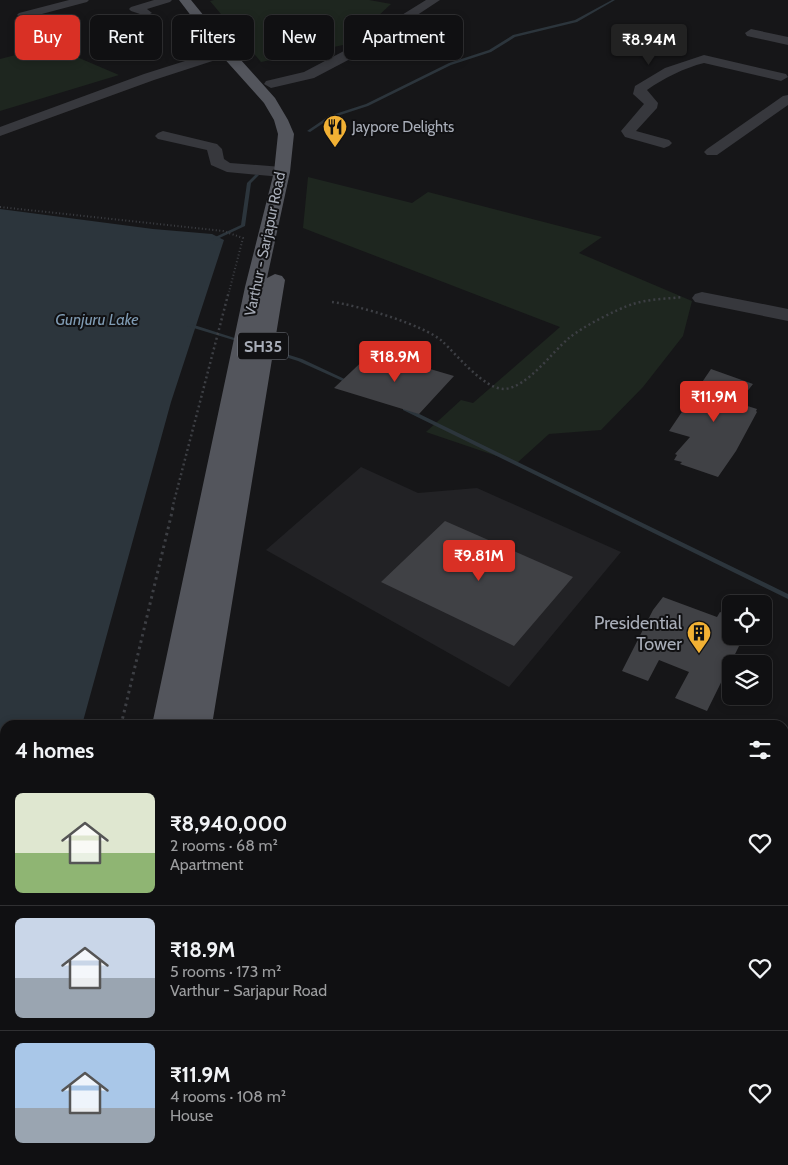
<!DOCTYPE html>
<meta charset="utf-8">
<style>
body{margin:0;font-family:Cabin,sans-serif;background:#1e1e20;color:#f1f3f6;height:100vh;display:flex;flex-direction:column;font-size:19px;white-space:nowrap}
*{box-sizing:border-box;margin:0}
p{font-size:16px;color:#9c9d9f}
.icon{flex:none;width:28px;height:28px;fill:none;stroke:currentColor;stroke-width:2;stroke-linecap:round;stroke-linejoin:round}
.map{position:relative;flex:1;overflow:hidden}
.sheet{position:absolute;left:0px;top:720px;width:789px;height:445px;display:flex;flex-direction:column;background:#101012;border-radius:15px 15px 0 0;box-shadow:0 2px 8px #0003,0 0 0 1px #303032}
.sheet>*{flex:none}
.banner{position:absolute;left:15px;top:15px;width:500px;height:45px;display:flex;gap:10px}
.fabs{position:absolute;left:722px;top:595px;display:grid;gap:10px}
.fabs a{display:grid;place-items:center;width:50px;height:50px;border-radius:8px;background:#101012;box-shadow:0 2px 8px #0003,0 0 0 1px #303032;font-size:25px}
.price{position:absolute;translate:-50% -42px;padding:0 11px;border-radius:5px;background:#d93025;color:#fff;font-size:16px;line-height:32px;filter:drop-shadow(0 1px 2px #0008)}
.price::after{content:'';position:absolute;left:50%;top:30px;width:15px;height:11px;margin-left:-8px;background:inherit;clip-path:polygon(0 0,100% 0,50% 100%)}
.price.on{background:#222;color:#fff}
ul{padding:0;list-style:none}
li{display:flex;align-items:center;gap:15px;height:125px;padding:0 15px}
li+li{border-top:1px solid #303032}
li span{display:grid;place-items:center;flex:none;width:140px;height:100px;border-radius:8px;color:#555}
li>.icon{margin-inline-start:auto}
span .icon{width:60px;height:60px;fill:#fffc;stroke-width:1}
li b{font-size:21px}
h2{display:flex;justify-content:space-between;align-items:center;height:60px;padding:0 15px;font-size:21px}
.tag{padding:0 18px;border-radius:8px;background:#101012;box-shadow:0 2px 8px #0003,0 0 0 1px #303032;font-size:18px;line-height:45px}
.tag.on{background:#d93025;color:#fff}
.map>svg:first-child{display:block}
</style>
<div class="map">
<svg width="788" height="1165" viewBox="0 0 788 1165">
<rect width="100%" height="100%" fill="#161618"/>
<path fill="#222225" d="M361,467L418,493L477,488L621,552L509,687L266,550Z"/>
<path fill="#1e261f" d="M214,0H369L391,4L348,44L261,62L210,1Z
M51,46L119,75L0,111V59Z
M308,177L412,203L428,192L602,237L579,253L692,301L683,336L643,387L601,430L549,434L517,463L426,432L461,400L473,403L560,327L303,228Z
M784,1155L788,1157V1165H184L185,1160H784Z"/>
<path fill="#2c353c" d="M0,209L153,229L212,234L224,240L171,402L82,725H5V1008L0,1026Z"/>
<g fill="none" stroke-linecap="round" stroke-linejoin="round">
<path fill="#2c353c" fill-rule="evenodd" d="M612,0H615L577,22L515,37L491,52L451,65L368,106L331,118L310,132L307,131L329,116L366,104L449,63L489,50L513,35L575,20Z
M256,174L259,175L251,183L245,226L213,241H211V239L241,225L247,183Z
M187,324H191L244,341L242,342H240L187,326Z
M263,348H267L302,359L351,382L349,383H347L298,361L263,350Z
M405,407L788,594V599L403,410V408Z"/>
</g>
<path fill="#404145" d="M372,352L454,376L419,414L334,388Z
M711,369L753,384L738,403L757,409L756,411L757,412L736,451L718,477L680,464L682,462L674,460L677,455L675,454L690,437L669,431Z
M445,521L573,577L514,646L381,582Z
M663,597L717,617L720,612L731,616V636H739L737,641L741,642L707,711L675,698L689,672L659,660L648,681L622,671L653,610Z"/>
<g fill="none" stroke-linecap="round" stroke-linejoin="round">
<path stroke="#3d3f44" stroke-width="2" stroke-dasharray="1 2.5" stroke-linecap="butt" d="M0,207L223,231L243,238L229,292"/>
<path stroke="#3d3f44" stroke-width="2.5" stroke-dasharray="2 3" stroke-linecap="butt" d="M332,302C357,305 424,325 442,341C457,355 484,389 504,389C527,388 552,352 569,338C582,327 617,309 633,304C648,299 666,299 682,297
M172,509L229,291"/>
<path stroke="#3d3f44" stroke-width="3" stroke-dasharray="2.5 4" stroke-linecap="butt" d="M121,725L173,508"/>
<path stroke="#3d3f44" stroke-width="4.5" stroke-dasharray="4 5" stroke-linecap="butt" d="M21,1165L22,1160"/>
<path fill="#37383d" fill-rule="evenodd" d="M69,0H89L87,2L23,19L17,15L19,13Z
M154,0H172L170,2L147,9L152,13L146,16L131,11L129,9L131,7Z
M426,0H440L352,58L314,78L271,88L264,84L266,81L304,72L342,52Z
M751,29L788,37V45L747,36L745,33Z
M226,48L232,52L231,55L154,80L0,136V127L144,74Z
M704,55L786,74L788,77L781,81L704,63C684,68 664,78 647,90L658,103L657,108L636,131L669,140L672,143L669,146L664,148L625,137L621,131L644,104L633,94L635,86L665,68Z
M788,95V105L717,155H707L704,152L707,149L783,96Z
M163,131L217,144L222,149L224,159L230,163L282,167L288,169L290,172L288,175L282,177L227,172L211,165L207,150L158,139L155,136L158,133Z
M702,292L788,309V321L695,302L692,298L695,294Z"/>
<path fill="#53555c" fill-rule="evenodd" d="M179,0H191L231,49L275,98L288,120L294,134L290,172L267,278L275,274L282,276L285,280L212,725H152L245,287L274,172L278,134L274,120L264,103L221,55Z
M58,1160H143V1165H56Z"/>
</g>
<defs>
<symbol id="restaurant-pin" viewBox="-11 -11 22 30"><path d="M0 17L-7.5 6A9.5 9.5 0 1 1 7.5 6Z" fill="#f2b134" stroke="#111113"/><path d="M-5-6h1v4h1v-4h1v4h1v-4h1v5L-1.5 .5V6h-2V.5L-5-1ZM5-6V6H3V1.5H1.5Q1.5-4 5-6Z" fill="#111"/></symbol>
<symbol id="building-pin" viewBox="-11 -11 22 30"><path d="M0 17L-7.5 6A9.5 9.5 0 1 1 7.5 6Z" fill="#f2b134" stroke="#111113"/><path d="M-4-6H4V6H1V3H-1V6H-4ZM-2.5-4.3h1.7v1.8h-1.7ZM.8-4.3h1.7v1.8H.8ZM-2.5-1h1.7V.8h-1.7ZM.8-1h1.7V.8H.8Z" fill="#111"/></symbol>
</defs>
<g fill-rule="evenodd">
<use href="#restaurant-pin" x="321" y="113" width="28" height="38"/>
<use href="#building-pin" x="685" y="619" width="28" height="38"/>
</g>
<g text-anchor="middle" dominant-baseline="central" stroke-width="4" stroke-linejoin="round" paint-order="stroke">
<g font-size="15" fill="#a8adb8" stroke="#111113" text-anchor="start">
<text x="352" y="127">Jaypore Delights</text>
</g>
<g font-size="15" fill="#a8adb8" stroke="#111113">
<text transform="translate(265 244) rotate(-78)">Varthur - Sarjapur Road</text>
</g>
<g font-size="16" font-style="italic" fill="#7f9bb3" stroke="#111113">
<text x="97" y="319">Gunjuru Lake</text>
</g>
<rect fill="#111113" stroke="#7b7e86" stroke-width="1" x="238" y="332.5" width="50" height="27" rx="4"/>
<g font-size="16" font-weight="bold" fill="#a8adb8">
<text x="263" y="346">SH35</text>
</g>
<g font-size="18" fill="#a8adb8" stroke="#111113" text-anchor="end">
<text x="682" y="623">Presidential<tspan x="682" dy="21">Tower</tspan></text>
</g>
</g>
</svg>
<div class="fabs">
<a><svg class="icon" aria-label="locate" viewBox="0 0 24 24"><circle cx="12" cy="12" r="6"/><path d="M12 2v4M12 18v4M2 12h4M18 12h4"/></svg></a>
<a><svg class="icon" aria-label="layers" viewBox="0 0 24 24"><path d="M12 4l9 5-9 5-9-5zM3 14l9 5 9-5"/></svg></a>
</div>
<b class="price on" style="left:649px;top:66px">₹8.94M</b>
<b class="price" style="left:395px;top:383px">₹18.9M</b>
<b class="price" style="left:714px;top:423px">₹11.9M</b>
<b class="price" style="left:479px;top:582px">₹9.81M</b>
<div class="banner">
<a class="tag on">Buy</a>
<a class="tag">Rent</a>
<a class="tag">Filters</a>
<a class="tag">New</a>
<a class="tag">Apartment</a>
</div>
<section class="sheet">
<h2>4 homes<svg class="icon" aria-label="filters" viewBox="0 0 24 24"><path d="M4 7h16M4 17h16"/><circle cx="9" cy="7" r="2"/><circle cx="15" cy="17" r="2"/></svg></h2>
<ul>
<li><span style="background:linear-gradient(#dfe7d0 60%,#8fb573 0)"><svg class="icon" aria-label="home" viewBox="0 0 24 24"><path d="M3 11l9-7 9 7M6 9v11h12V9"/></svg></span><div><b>₹8,940,000</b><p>2 rooms · 68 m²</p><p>Apartment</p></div><svg class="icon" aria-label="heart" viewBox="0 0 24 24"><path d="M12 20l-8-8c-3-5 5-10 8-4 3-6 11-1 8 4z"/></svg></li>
<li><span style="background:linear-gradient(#c9d6e8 60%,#9aa5b1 0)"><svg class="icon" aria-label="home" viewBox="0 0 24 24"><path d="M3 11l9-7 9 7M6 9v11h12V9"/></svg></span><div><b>₹18.9M</b><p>5 rooms · 173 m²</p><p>Varthur - Sarjapur Road</p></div><svg class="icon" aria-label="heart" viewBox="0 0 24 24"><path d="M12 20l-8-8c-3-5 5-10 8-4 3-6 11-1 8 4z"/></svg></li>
<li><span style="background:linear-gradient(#a9c7e8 65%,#9aa5b1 0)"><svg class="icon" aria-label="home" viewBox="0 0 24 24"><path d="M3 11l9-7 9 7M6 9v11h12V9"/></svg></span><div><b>₹11.9M</b><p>4 rooms · 108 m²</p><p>House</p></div><svg class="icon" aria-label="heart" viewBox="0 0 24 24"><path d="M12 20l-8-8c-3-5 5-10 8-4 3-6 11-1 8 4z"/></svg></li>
</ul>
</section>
</div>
